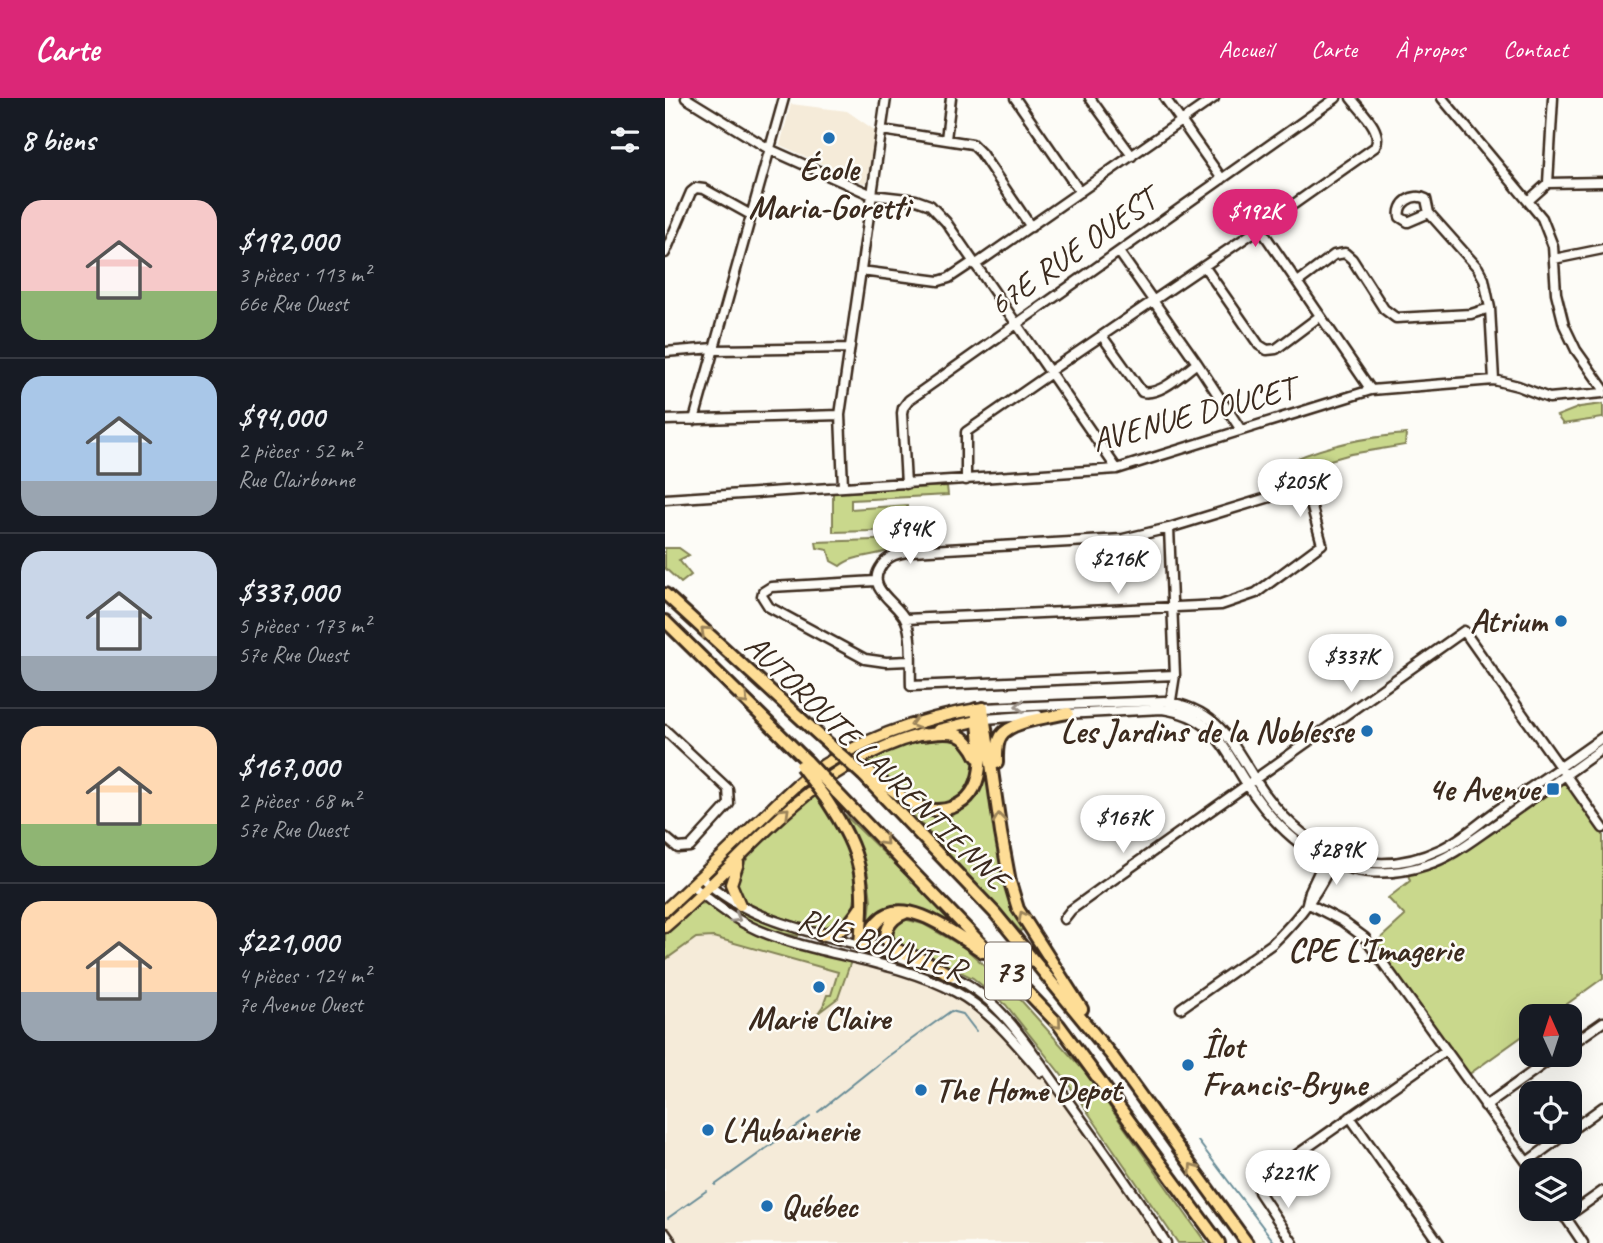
<!DOCTYPE html>
<html lang="fr">
<meta charset="utf-8">
<style>
body{margin:0;font-family:Caveat,sans-serif;background:#242831;color:#f1f3f6;height:100vh;display:flex;flex-direction:column;font-size:26px;white-space:nowrap}
*{box-sizing:border-box;margin:0}
p{font-size:23px;color:#9ea1a6}
.icon{flex:none;width:38px;height:38px;fill:none;stroke:currentColor;stroke-width:2;stroke-linecap:round;stroke-linejoin:round}
.map{position:relative;flex:1;overflow:hidden}
.side{display:flex;flex-direction:column;background:#171b24;width:665px}
.side>*{flex:none}
.needle{width:46px;rotate:357deg}
.controls{position:absolute;left:854px;top:906px;display:grid;gap:14px}
.controls a{display:grid;place-items:center;width:63px;height:63px;border-radius:14px;background:#171b24;box-shadow:0 7px 28px #0002;font-size:35px}
.price{position:absolute;translate:-50% -60px;padding:0 16px;border-radius:24px;background:#fff;color:#222;font-size:23px;line-height:46px;filter:drop-shadow(0 2px 4px #0008)}
.price::after{content:'';position:absolute;left:50%;top:42px;width:21px;height:16px;margin-left:-10px;background:inherit;clip-path:polygon(0 0,100% 0,50% 100%)}
.price.active{background:#db2777;color:#fff}
ul{padding:0;list-style:none}
li{display:flex;align-items:center;gap:21px;height:175px;padding:0 21px}
li+li{border-top:2px solid #363941}
li span{display:grid;place-items:center;flex:none;width:196px;height:140px;border-radius:21px;color:#555}
li>.icon{margin-inline-start:auto}
span .icon{width:84px;height:84px;fill:#fffc;stroke-width:1}
li b{font-size:30px}
h2{display:flex;justify-content:space-between;align-items:center;height:84px;padding:0 21px;font-size:30px}
header{display:flex;align-items:center;gap:42px;box-sizing:border-box;height:98px;padding:0 35px;background:#db2777;color:#fff}
header strong{font-size:33px}
nav{display:flex;gap:38px;margin-inline-start:auto;font-size:24px}
main{display:flex;flex:1;min-height:0}
.map>svg:first-child{display:block}
</style>
<header>
<strong>Carte</strong>
<nav><a>Accueil</a><a>Carte</a><a>À propos</a><a>Contact</a></nav>
</header>
<main>
<section class="side">
<h2>8 biens<svg class="icon" aria-label="filters" viewBox="0 0 24 24"><path d="M4 7h16M4 17h16"/><circle cx="9" cy="7" r="2"/><circle cx="15" cy="17" r="2"/></svg></h2>
<ul>
<li><span style="background:linear-gradient(#f6c9c9 65%,#8fb573 0)"><svg class="icon" aria-label="home" viewBox="0 0 24 24"><path d="M3 11l9-7 9 7M6 9v11h12V9"/></svg></span><div><b>$192,000</b><p>3 pièces · 113 m²</p><p>66e Rue Ouest</p></div></li>
<li><span style="background:linear-gradient(#a9c7e8 75%,#9aa5b1 0)"><svg class="icon" aria-label="home" viewBox="0 0 24 24"><path d="M3 11l9-7 9 7M6 9v11h12V9"/></svg></span><div><b>$94,000</b><p>2 pièces · 52 m²</p><p>Rue Clairbonne</p></div></li>
<li><span style="background:linear-gradient(#c9d6e8 75%,#9aa5b1 0)"><svg class="icon" aria-label="home" viewBox="0 0 24 24"><path d="M3 11l9-7 9 7M6 9v11h12V9"/></svg></span><div><b>$337,000</b><p>5 pièces · 173 m²</p><p>57e Rue Ouest</p></div></li>
<li><span style="background:linear-gradient(#ffd9b3 70%,#8fb573 0)"><svg class="icon" aria-label="home" viewBox="0 0 24 24"><path d="M3 11l9-7 9 7M6 9v11h12V9"/></svg></span><div><b>$167,000</b><p>2 pièces · 68 m²</p><p>57e Rue Ouest</p></div></li>
<li><span style="background:linear-gradient(#ffd9b3 65%,#9aa5b1 0)"><svg class="icon" aria-label="home" viewBox="0 0 24 24"><path d="M3 11l9-7 9 7M6 9v11h12V9"/></svg></span><div><b>$221,000</b><p>4 pièces · 124 m²</p><p>7e Avenue Ouest</p></div></li>
</ul>
</section>
<div class="map">
<svg width="938" height="1145" viewBox="0 0 938 1145">
<rect width="100%" height="100%" fill="#fdfcf7"/>
<filter id="ink" filterUnits="userSpaceOnUse"><feTurbulence type="fractalNoise" baseFrequency=".0143" numOctaves="2"/><feDisplacementMap in="SourceGraphic" scale="14" xChannelSelector="R" yChannelSelector="G"/><feConvolveMatrix kernelMatrix="1 2 1 2 8 2 1 2 1" color-interpolation-filters="sRGB"/></filter>
<g filter="url(#ink)">
<path fill="#f5ebd9" d="M126,6L182,13L211,33L201,86L115,47Z
M36,814L251,877L305,902L370,967L418,1020L501,1145H0V829L12,819Z"/>
<path fill="#c9d88c" stroke="#828155" stroke-width="2" d="M938,306V320L898,326L892,318L915,309Z
M741,336L740,347L686,356L630,372L628,362C665,346 701,339 741,336Z
M282,388L283,397L186,402V411L242,407V419L249,432L168,434V395Z
M237,441C224,462 192,453 175,468L166,463L163,452L152,450L151,444Z
M0,450H14L24,457L14,462L26,477L16,485L0,470Z
M285,637L298,642C302,650 309,658 310,667C315,703 272,717 245,701C229,691 214,675 200,663L232,648Z
M322,658L338,779L346,804L359,831L355,833L238,706L240,704L294,710Z
M901,677L938,730V880L884,919H866V932L800,979L706,849L740,818L723,800L745,783L742,773L763,767Z
M151,693C174,725 195,760 190,800C189,807 188,817 184,822C179,826 170,829 164,832C141,828 96,815 77,801C72,797 69,787 70,781C74,761 134,708 151,693Z
M180,717L295,830L294,832C268,817 228,789 206,825L204,824L206,802L202,773Z
M48,795L87,819L134,836L133,838C124,836 114,835 105,833C84,827 62,812 46,798Z
M40,805L97,838L186,863L173,900L153,915L158,908L162,897H166L173,874L48,839L31,840L0,862V835L35,806Z
M239,821L258,826L300,850L346,891L420,974L541,1145H513L402,984L341,907L308,880L267,860L238,851L228,843C225,833 230,824 239,821Z"/>
<g fill="none" stroke-linecap="round" stroke-linejoin="round">
<path stroke="#688c97" stroke-width="2" d="M153,1014L222,959L286,913L298,916L311,933
M533,1043L610,1145
M50,1087L145,1019
M3,1120L41,1093"/>
<defs>
<path id="minor" d="M21,0L104,51L207,97L251,102L265,107L281,124L452,371
M350,0L415,94
M425,0L467,58
M500,0L557,81
M777,0L877,120L888,148L891,195L899,227L911,252L938,290
M217,32L307,46L316,55L366,129
M281,41L286,0
M883,85L888,0
M864,102L883,85L938,84
M764,115L743,124L735,119C732,105 748,94 761,101L764,115L813,170L819,181L825,210L829,282
M595,130L706,292
M454,154L532,265L576,332
M0,155L26,94L31,90L39,91L86,117
M889,161L938,151
M310,167L549,0
M539,168L594,247L602,252L611,251L655,218
M196,173L274,183L284,180L308,164
M633,184L669,157L680,155L687,161L719,211L731,220L806,216L825,210
M437,238L477,294C496,298 518,275 532,265
M49,252L184,250
M0,254L49,250
M385,273L595,130L710,49C719,33 696,13 686,0
M0,322L175,317
M29,322L119,0
M301,382V334L386,275
M241,386L237,315L238,310L244,302L671,0
M178,388L175,317L221,0
M0,401L452,371L706,292L829,282L853,288L884,300L938,295
M504,430L510,577L505,609
M211,483L106,489L98,494L97,498L104,509L200,561L221,564L244,563
M240,521L556,507L591,495L657,446L641,388L504,430L458,441L247,453C234,455 222,457 215,470C201,492 234,505 241,523C248,539 245,570 246,588L510,577
M318,610L499,603C550,611 563,638 588,678C630,746 696,789 776,751C798,741 817,722 837,709C871,686 905,663 938,639
M400,616L497,611C547,618 556,645 580,683C621,748 682,793 761,767C788,759 811,739 834,724C869,699 904,675 938,650
M320,621L373,617
M0,632L63,691L64,706L25,749L13,750L0,739
M36,779C79,821 142,833 199,848C222,854 244,863 266,870
M27,787C47,805 68,821 93,832C156,859 230,861 291,894C326,913 350,945 376,974
M642,805L677,823L700,840L868,1073
M642,805L645,793L661,759
M399,821L406,812L435,791L799,533L938,730
M282,876C335,897 367,955 400,999C435,1047 469,1095 501,1145
M516,910L607,846C632,822 655,794 668,761
M905,947L938,924
M820,1008L891,957
M685,1019L774,1145
M905,1033L938,1009
M862,1064L903,1034
M895,1111L918,1145
M900,1120L938,1093
M0,1135L7,1145
M628,1145L594,1094L596,1082L781,952"/>
<path id="major" d="M273,632L319,621
M73,765L66,786L75,807
M0,812C30,784 60,756 89,727C105,713 119,697 136,683C188,643 254,620 318,610
M0,829C84,758 146,664 258,636"/>
<path id="highway" d="M0,496L145,629
M0,523L142,663
M318,610L336,735L345,784L353,811L417,911
M253,637C283,635 297,628 312,659
M332,665C332,656 331,646 336,638C345,623 386,619 403,615
M202,672C218,684 233,699 251,707C263,713 275,714 288,709C326,694 315,643 311,611
M198,677L330,815L447,958L582,1145
M171,694L394,927L554,1145
M161,701C199,759 200,779 195,847
M240,815C226,820 213,837 228,849C237,856 250,858 260,863C269,867 277,872 285,877
M156,837C179,832 183,829 196,809
M202,849C204,840 206,830 212,824C238,793 293,838 318,854"/>
</defs>
<use href="#minor" stroke="#3b2a1e" stroke-width="13"/>
<use href="#major" stroke="#3b2a1e" stroke-width="15"/>
<use href="#highway" stroke="#3b2a1e" stroke-width="16"/>
<use href="#minor" stroke="#fdfcf7" stroke-width="8"/>
<use href="#major" stroke="#fedd96" stroke-width="10"/>
<use href="#highway" stroke="#fedd96" stroke-width="10"/>
<defs>
<path id="highway-bridge" d="M145,629L198,677
M142,663L171,694
M136,668L161,701"/>
</defs>
<use href="#highway-bridge" stroke="#3b2a1e" stroke-width="16" stroke-linecap="butt"/>
<use href="#highway-bridge" stroke="#fedd96" stroke-width="10"/>
</g>
<defs><path id="oneway-chevron" d="M-2-3.5L2.5 0L-2 3.5" fill="none" stroke-width="1.6" stroke-linecap="round" stroke-linejoin="round" transform="scale(1.75)"/></defs>
<g stroke="#9c845a">
<use href="#oneway-chevron" transform="translate(40 533) rotate(-137)"/>
<use href="#oneway-chevron" transform="translate(79 602) rotate(45)"/>
<use href="#oneway-chevron" transform="translate(250 626) rotate(163)"/>
<use href="#oneway-chevron" transform="translate(120 714) rotate(-44)"/>
<use href="#oneway-chevron" transform="translate(334 720) rotate(-97)"/>
<use href="#oneway-chevron" transform="translate(219 743) rotate(46)"/>
<use href="#oneway-chevron" transform="translate(358 818) rotate(-117)"/>
<use href="#oneway-chevron" transform="translate(392 926) rotate(49)"/>
<use href="#oneway-chevron" transform="translate(528 1070) rotate(-126)"/>
</g>
<g stroke="#9c938a">
<use href="#oneway-chevron" transform="translate(355 608) rotate(178)"/>
<use href="#oneway-chevron" transform="translate(71 820) rotate(31)"/>
</g>
</g>
<g fill="#1f6fb2" stroke="#fdfcf7" stroke-width="2.5">
<circle cx="164" cy="40" r="7"/>
<circle cx="896" cy="523" r="7"/>
<circle cx="702" cy="633" r="7"/>
<rect x="881" y="684" width="14" height="14" rx="3.5"/>
<circle cx="710" cy="821" r="7"/>
<circle cx="154" cy="889" r="7"/>
<circle cx="523" cy="967" r="7"/>
<circle cx="256" cy="992" r="7"/>
<circle cx="43" cy="1032" r="7"/>
<circle cx="102" cy="1108" r="7"/>
</g>
<g text-anchor="middle" dominant-baseline="central" stroke-width="5" stroke-linejoin="round" paint-order="stroke">
<rect fill="#fdfcf7" stroke="#75695f" stroke-width="2" x="320" y="844.5" width="46" height="57" rx="5"/>
<g font-size="32" font-weight="bold" fill="#3b2a1e">
<text x="343" y="873">73</text>
</g>
<g font-size="33" font-weight="bold" fill="#3b2a1e" stroke="#fdfcf7" text-anchor="start">
<text x="164" y="71" text-anchor="middle">École<tspan x="164" dy="38">Maria-Goretti</tspan></text>
<text x="882" y="523" text-anchor="end">Atrium</text>
<text x="688" y="633" text-anchor="end">Les Jardins de la Noblesse</text>
<text x="874" y="691" text-anchor="end">4e Avenue</text>
<text x="710" y="852" text-anchor="middle">CPE L'Imagerie</text>
<text x="154" y="920" text-anchor="middle">Marie Claire</text>
<text x="537" y="948">Îlot<tspan x="537" dy="38">Francis-Bryne</tspan></text>
<text x="270" y="992">The Home Depot</text>
<text x="57" y="1032">L'Aubainerie</text>
<text x="116" y="1108">Québec</text>
</g>
<g font-size="33" fill="#3b2a1e" stroke="#fdfcf7">
<text transform="translate(407 154) rotate(-35)">67E RUE OUEST</text>
<text transform="translate(528 316) rotate(-15)">AVENUE DOUCET</text>
<text transform="translate(212 664) rotate(44)">AUTOROUTE LAURENTIENNE</text>
<text transform="translate(217 846) rotate(18)">RUE BOUVIER</text>
</g>
</g>
</svg>
<div class="controls">
<a><svg class="needle" viewBox="-14 -14 28 28"><path d="M0-13l5 13h-10z" fill="#e53935"/><path d="M0 13l5-13h-10z" fill="#9ea1a6"/></svg></a>
<a><svg class="icon" aria-label="locate" viewBox="0 0 24 24"><circle cx="12" cy="12" r="6"/><path d="M12 2v4M12 18v4M2 12h4M18 12h4"/></svg></a>
<a><svg class="icon" aria-label="layers" viewBox="0 0 24 24"><path d="M12 4l9 5-9 5-9-5zM3 14l9 5 9-5"/></svg></a>
</div>
<b class="price active" style="left:590px;top:151px">$192K</b>
<b class="price" style="left:635px;top:421px">$205K</b>
<b class="price" style="left:245px;top:468px">$94K</b>
<b class="price" style="left:453px;top:498px">$216K</b>
<b class="price" style="left:686px;top:596px">$337K</b>
<b class="price" style="left:458px;top:757px">$167K</b>
<b class="price" style="left:671px;top:789px">$289K</b>
<b class="price" style="left:623px;top:1112px">$221K</b>
</div>
</main>
